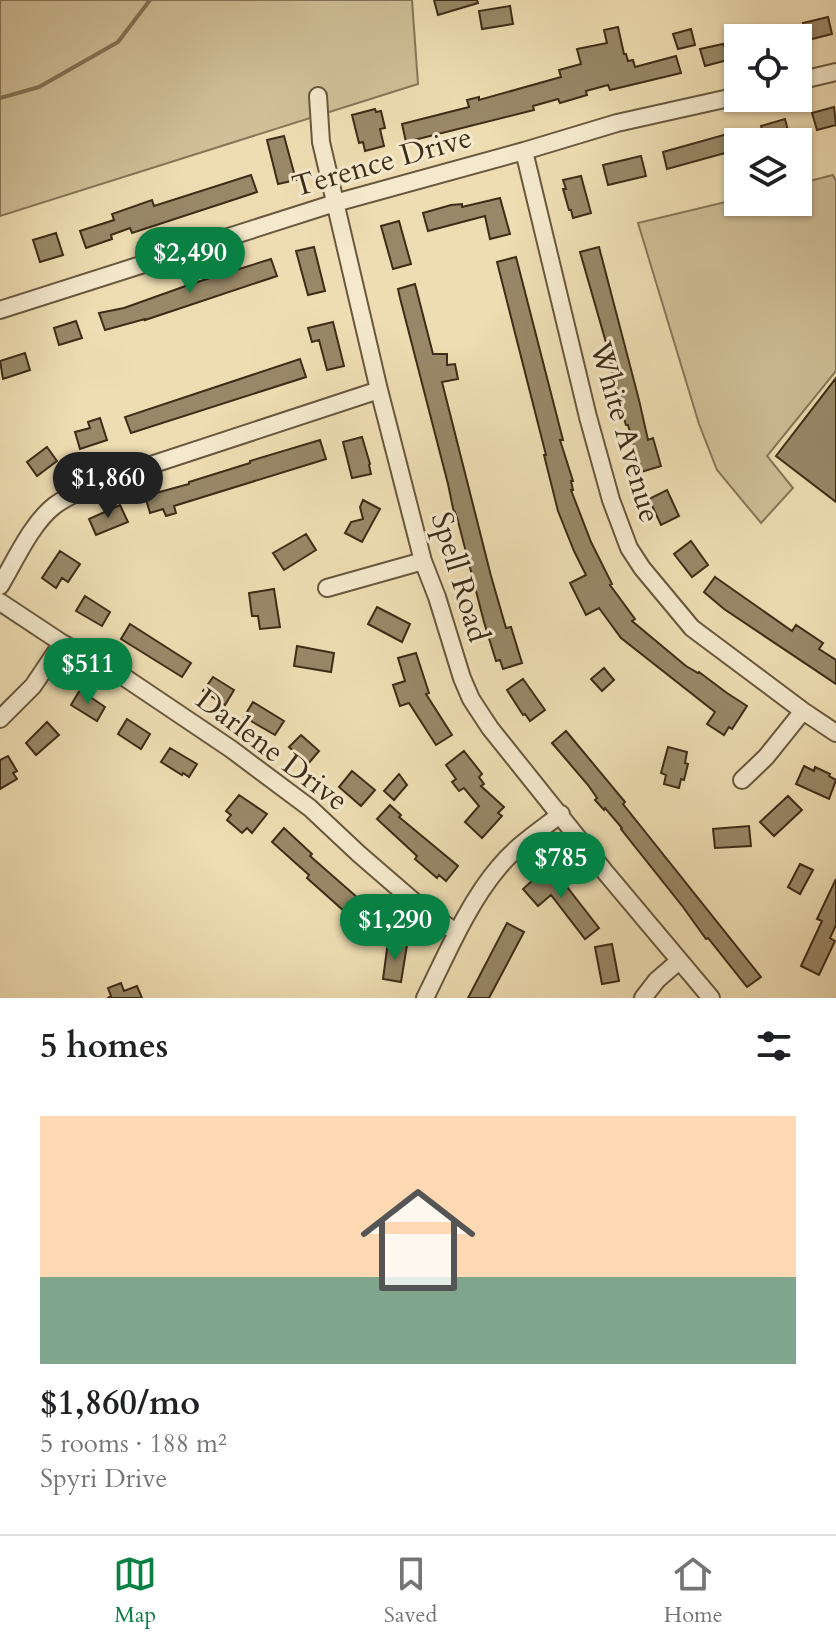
<!DOCTYPE html>
<meta charset="utf-8">
<style>
body{margin:0;font-family:Cardo,serif;background:#f6f6f6;color:#202124;height:100vh;display:flex;flex-direction:column;font-size:30px;white-space:nowrap}
*{box-sizing:border-box;margin:0}
p{font-size:26px;color:#757577}
.icon{flex:none;width:44px;height:44px;fill:none;stroke:currentColor;stroke-width:2;stroke-linecap:round;stroke-linejoin:round}
.map{position:relative;height:998px;overflow:hidden}
.sheet{display:flex;flex-direction:column;background:#fff;flex:1}
.sheet>*{flex:none}
.tools{position:absolute;left:724px;top:24px;display:grid;gap:16px}
.tools a{display:grid;place-items:center;width:88px;height:88px;border-radius:0px;background:#fff;box-shadow:0 2px 6px #0004;font-size:40px}
.price{position:absolute;translate:-50% -68px;padding:0 18px;border-radius:28px;background:#0b8043;color:#fff;font-size:26px;line-height:52px;filter:drop-shadow(0 2px 4px #0008)}
.price::after{content:'';position:absolute;left:50%;top:48px;width:24px;height:18px;margin-left:-12px;background:inherit;clip-path:polygon(0 0,100% 0,50% 100%)}
.price.on{background:#222;color:#fff}
ul{padding:0;list-style:none}
li{display:grid;align-content:center;gap:16px;height:424px;padding:0 40px}
li+li{border-top:2px solid #e0e0e0}
li span{display:grid;place-items:center;height:248px;border-radius:0px;color:#555}
li>.icon{margin-inline-start:auto}
span .icon{width:144px;height:144px;fill:#fffc;stroke-width:1}
li b{font-size:34px}
h2{display:flex;justify-content:space-between;align-items:center;height:96px;padding:0 40px;font-size:34px}
.menu{display:flex;justify-content:space-around;align-items:center;height:112px;border-top:2px solid #e0e0e0;background:#fff;font-size:22px;color:#757577}
.menu a{display:grid;justify-items:center;gap:4px}
.menu .on{color:#0b8043}
.map>svg:first-child{display:block}
</style>
<div class="map">
<svg width="836" height="998" viewBox="0 0 836 998">
<rect width="100%" height="100%" fill="#eeddb2"/>
<filter id="stains"><feTurbulence type="fractalNoise" baseFrequency=".0025" numOctaves="4"/><feColorMatrix values="0 0 0 0 .2 0 0 0 0 .09 0 0 0 0 .02 0 0 0 .5 -.17"/></filter>
<radialGradient id="worn" r=".72"><stop offset=".6" stop-color="#630" stop-opacity="0"/><stop offset="1" stop-color="#630" stop-opacity=".3"/></radialGradient>
<path fill="#d0bf98" stroke="#867658" stroke-width="2" d="M0,0H412L418,84L0,216Z
M833,175L836,181V371L767,456L793,488L761,523L717,470L699,424L638,223L738,199V202H798V184Z"/>
<g fill="none" stroke-linecap="round" stroke-linejoin="round">
<path stroke="#837254" stroke-width="4" d="M0,98L39,87L118,42L150,0"/>
</g>
<path fill="#998868" stroke="#3d2c17" stroke-width="2" d="M434,0H477L478,3L438,15Z
M510,6L513,24L482,29L479,11Z
M828,17L832,34L808,40L803,23Z
M618,27L624,54H626L628,61L633,60L635,67L676,56L681,73L610,90L608,85L586,91L587,95L560,103L558,99L533,106L534,110L406,142L402,124L469,107L467,100L479,97V100L561,77L559,70L581,64L577,49L607,43L604,30Z
M691,29L695,45L678,49L673,34Z
M723,44L724,46L731,44L735,58L705,66L700,49Z
M834,107L836,125L817,130L812,113Z
M375,109L376,112L381,111L385,128L380,129L384,146L365,151L363,142L359,143L352,115Z
M785,119L791,142H765L761,126Z
M731,133L737,159L727,162L725,153L667,169L663,152Z
M284,136L296,180L278,184L267,140Z
M641,156L646,176L608,185L603,165Z
M251,175L257,192L132,233L130,228L111,235L112,239L86,248L80,231L114,220L112,214L152,200L154,206Z
M581,176L591,213L573,218L571,210H569L563,189H566L563,180Z
M500,198L510,234L490,239L485,216L428,231L423,213L451,205L462,204V207Z
M399,221L411,264L393,269L381,226Z
M56,233L63,255L40,262L33,240Z
M314,247L325,291L308,295L296,251Z
M599,247L639,400L648,440L653,438L661,466L641,472L628,425H626L622,413L605,339L580,252Z
M516,257L563,440H560L573,481H571L573,490H571L591,542L612,584L610,585L635,619L632,621L686,666L698,673L699,672L727,693L747,706L732,729L729,727L724,735L707,724L715,712L621,638L599,608L586,615L570,583L586,575L574,551L558,511L544,455H546L497,262Z
M271,259L277,276L145,320V319L105,330L99,313L124,308L194,283Z
M415,284L433,354H447V365L455,364L458,379L442,382L491,576L506,628L511,627L522,663L503,669L500,660L496,661L484,622L458,521L455,512L454,513L448,484L400,298L398,289Z
M76,321L82,338L59,345L54,328Z
M333,322L344,366L327,370L319,340L312,342L308,328Z
M25,353L30,370L3,379L0,361Z
M300,359L306,377L131,433L125,417Z
M836,378V502L776,456Z
M100,418L107,440L80,449L75,432L90,428L88,422Z
M362,437L370,464L369,465L371,474L352,478L343,442Z
M320,440L326,459L174,506L176,513L166,516L163,509L150,513L145,496L189,484V482L250,463V461Z
M47,447L57,461L37,476L27,462Z
M667,490L679,516L661,525L649,499Z
M363,500L380,509L362,542L345,533L351,522L363,519L360,507Z
M120,505L128,522L96,535L89,519Z
M306,534L316,550L284,570L273,553Z
M691,541L708,565L692,577L674,554Z
M60,551L80,564L68,582L62,578L56,588L42,578Z
M715,577L792,631L796,625L823,643L819,649L836,660V684L724,609L704,592Z
M274,589L280,627L260,629L258,616H252L249,593Z
M85,596L110,612L102,626L76,611Z
M377,607L410,624L402,642L368,624Z
M130,624L191,663L182,677L121,639Z
M297,646L334,653L331,672L294,666Z
M416,653L429,693L426,694L452,735L436,745L409,703L400,706L393,685L405,681L398,658Z
M604,668L614,680L602,691L591,679Z
M213,677L234,690L225,705L203,691Z
M523,679L545,710L530,721L525,714L523,715L507,690Z
M80,690L105,707L97,721L71,705Z
M253,702L284,721L275,735L244,717Z
M127,719L150,734L141,749L118,734Z
M47,722L59,735L36,755L26,743Z
M566,731L625,802L623,804L761,977L747,987L708,938L706,939L683,907L621,829L622,828L605,808L604,810L595,800L597,798L588,785L552,743Z
M301,735L319,751L308,764L289,747Z
M668,747L687,752L685,763L688,764L684,780L681,779L679,788L664,784L666,775L661,773Z
M170,748L197,764L189,777L183,773L182,775L161,762Z
M464,751L482,774L479,777L484,784L481,786L504,807L498,813L502,816L482,838L465,822L479,806L464,788L459,791L452,782L456,779L446,765Z
M8,756L17,771L13,773L17,779L0,789V760Z
M804,766L814,771L815,767L830,774L829,776L836,780L829,799L796,784Z
M352,771L375,790L361,806L339,787Z
M399,774L407,785L394,800L384,791Z
M239,795L267,814L252,833L247,828L242,833L227,820L231,815L226,811Z
M788,796L802,810L774,836L760,822Z
M390,805L401,815L399,817L458,866L446,881L439,875L437,878L415,859L417,856L377,819Z
M749,826L751,846L715,848L713,829Z
M284,828L312,854L310,856L367,906L368,905L379,914L378,916L384,922L372,936L307,878L309,875L272,842Z
M800,864L813,870L800,894L788,887Z
M554,867L566,881L564,883L599,928L585,939L551,895L538,906L523,889L545,869L548,873Z
M836,879V925L830,938L835,941L819,975L801,966L822,921L817,919Z
M507,923L524,932L489,998H468Z
M388,942L407,945L401,982L383,979Z
M612,944L619,981L602,984L595,947Z
M121,983L124,991L137,986L142,998H108L111,996L108,988Z"/>
<g fill="none" stroke-linecap="round" stroke-linejoin="round">
<defs>
<path id="minor" d="M798,81L836,72
M318,96L321,142L379,390L423,561L437,597L462,678L471,699L490,728L606,873L711,998
M524,151L588,417L611,500L629,548L642,568L692,628L803,711L836,733
M0,310L335,203L524,151L617,123L738,96
M0,586C15,561 31,524 54,506C67,496 84,489 99,482L379,390
M327,588L423,561
M0,602L62,643L124,677L231,749L310,808L359,854L418,905L457,933
M0,719L33,686L62,643
M742,780L766,757L803,711
M425,998C446,956 468,903 499,867C516,846 539,831 561,814
M643,998L657,980L679,961"/>
</defs>
<use href="#minor" stroke="#69583e" stroke-width="20"/>
<use href="#minor" stroke="#f4e9cd" stroke-width="16"/>
</g>
<g text-anchor="middle" dominant-baseline="central" stroke-width="6" stroke-linejoin="round" paint-order="stroke">
<g font-size="30" fill="#3d2c17" stroke="#f4e9cd">
<text transform="translate(382 162) rotate(-16)">Terence Drive</text>
<text transform="translate(625 432) rotate(74)">White Avenue</text>
<text transform="translate(460 577) rotate(73)">Spell Road</text>
<text transform="translate(272 750) rotate(37)">Darlene Drive</text>
</g>
</g>
<rect width="100%" height="100%" filter="url(#stains)"/>
<rect width="100%" height="100%" fill="url(#worn)"/>
</svg>
<div class="tools">
<a><svg class="icon" aria-label="locate" viewBox="0 0 24 24"><circle cx="12" cy="12" r="6"/><path d="M12 2v4M12 18v4M2 12h4M18 12h4"/></svg></a>
<a><svg class="icon" aria-label="layers" viewBox="0 0 24 24"><path d="M12 4l9 5-9 5-9-5zM3 14l9 5 9-5"/></svg></a>
</div>
<b class="price" style="left:190px;top:295px">$2,490</b>
<b class="price on" style="left:108px;top:520px">$1,860</b>
<b class="price" style="left:88px;top:706px">$511</b>
<b class="price" style="left:561px;top:900px">$785</b>
<b class="price" style="left:395px;top:962px">$1,290</b>
</div>
<section class="sheet">
<h2>5 homes<svg class="icon" aria-label="filters" viewBox="0 0 24 24"><path d="M4 7h16M4 17h16"/><circle cx="9" cy="7" r="2"/><circle cx="15" cy="17" r="2"/></svg></h2>
<ul>
<li><span style="background:linear-gradient(#ffd9b3 65%,#7fa58c 0)"><svg class="icon" aria-label="home" viewBox="0 0 24 24"><path d="M3 11l9-7 9 7M6 9v11h12V9"/></svg></span><div><b>$1,860/mo</b><p>5 rooms · 188 m²</p><p>Spyri Drive</p></div></li>
</ul>
</section>
<nav class="menu">
<a class="on"><svg class="icon" aria-label="map" viewBox="0 0 24 24"><path d="M3 6l6-2 6 2 6-2v14l-6 2-6-2-6 2zM9 4v14M15 6v14"/></svg>Map</a>
<a><svg class="icon" aria-label="saved" viewBox="0 0 24 24"><path d="M7 4h10v16l-5-4-5 4z"/></svg>Saved</a>
<a><svg class="icon" aria-label="home" viewBox="0 0 24 24"><path d="M3 11l9-7 9 7M6 9v11h12V9"/></svg>Home</a>
</nav>
